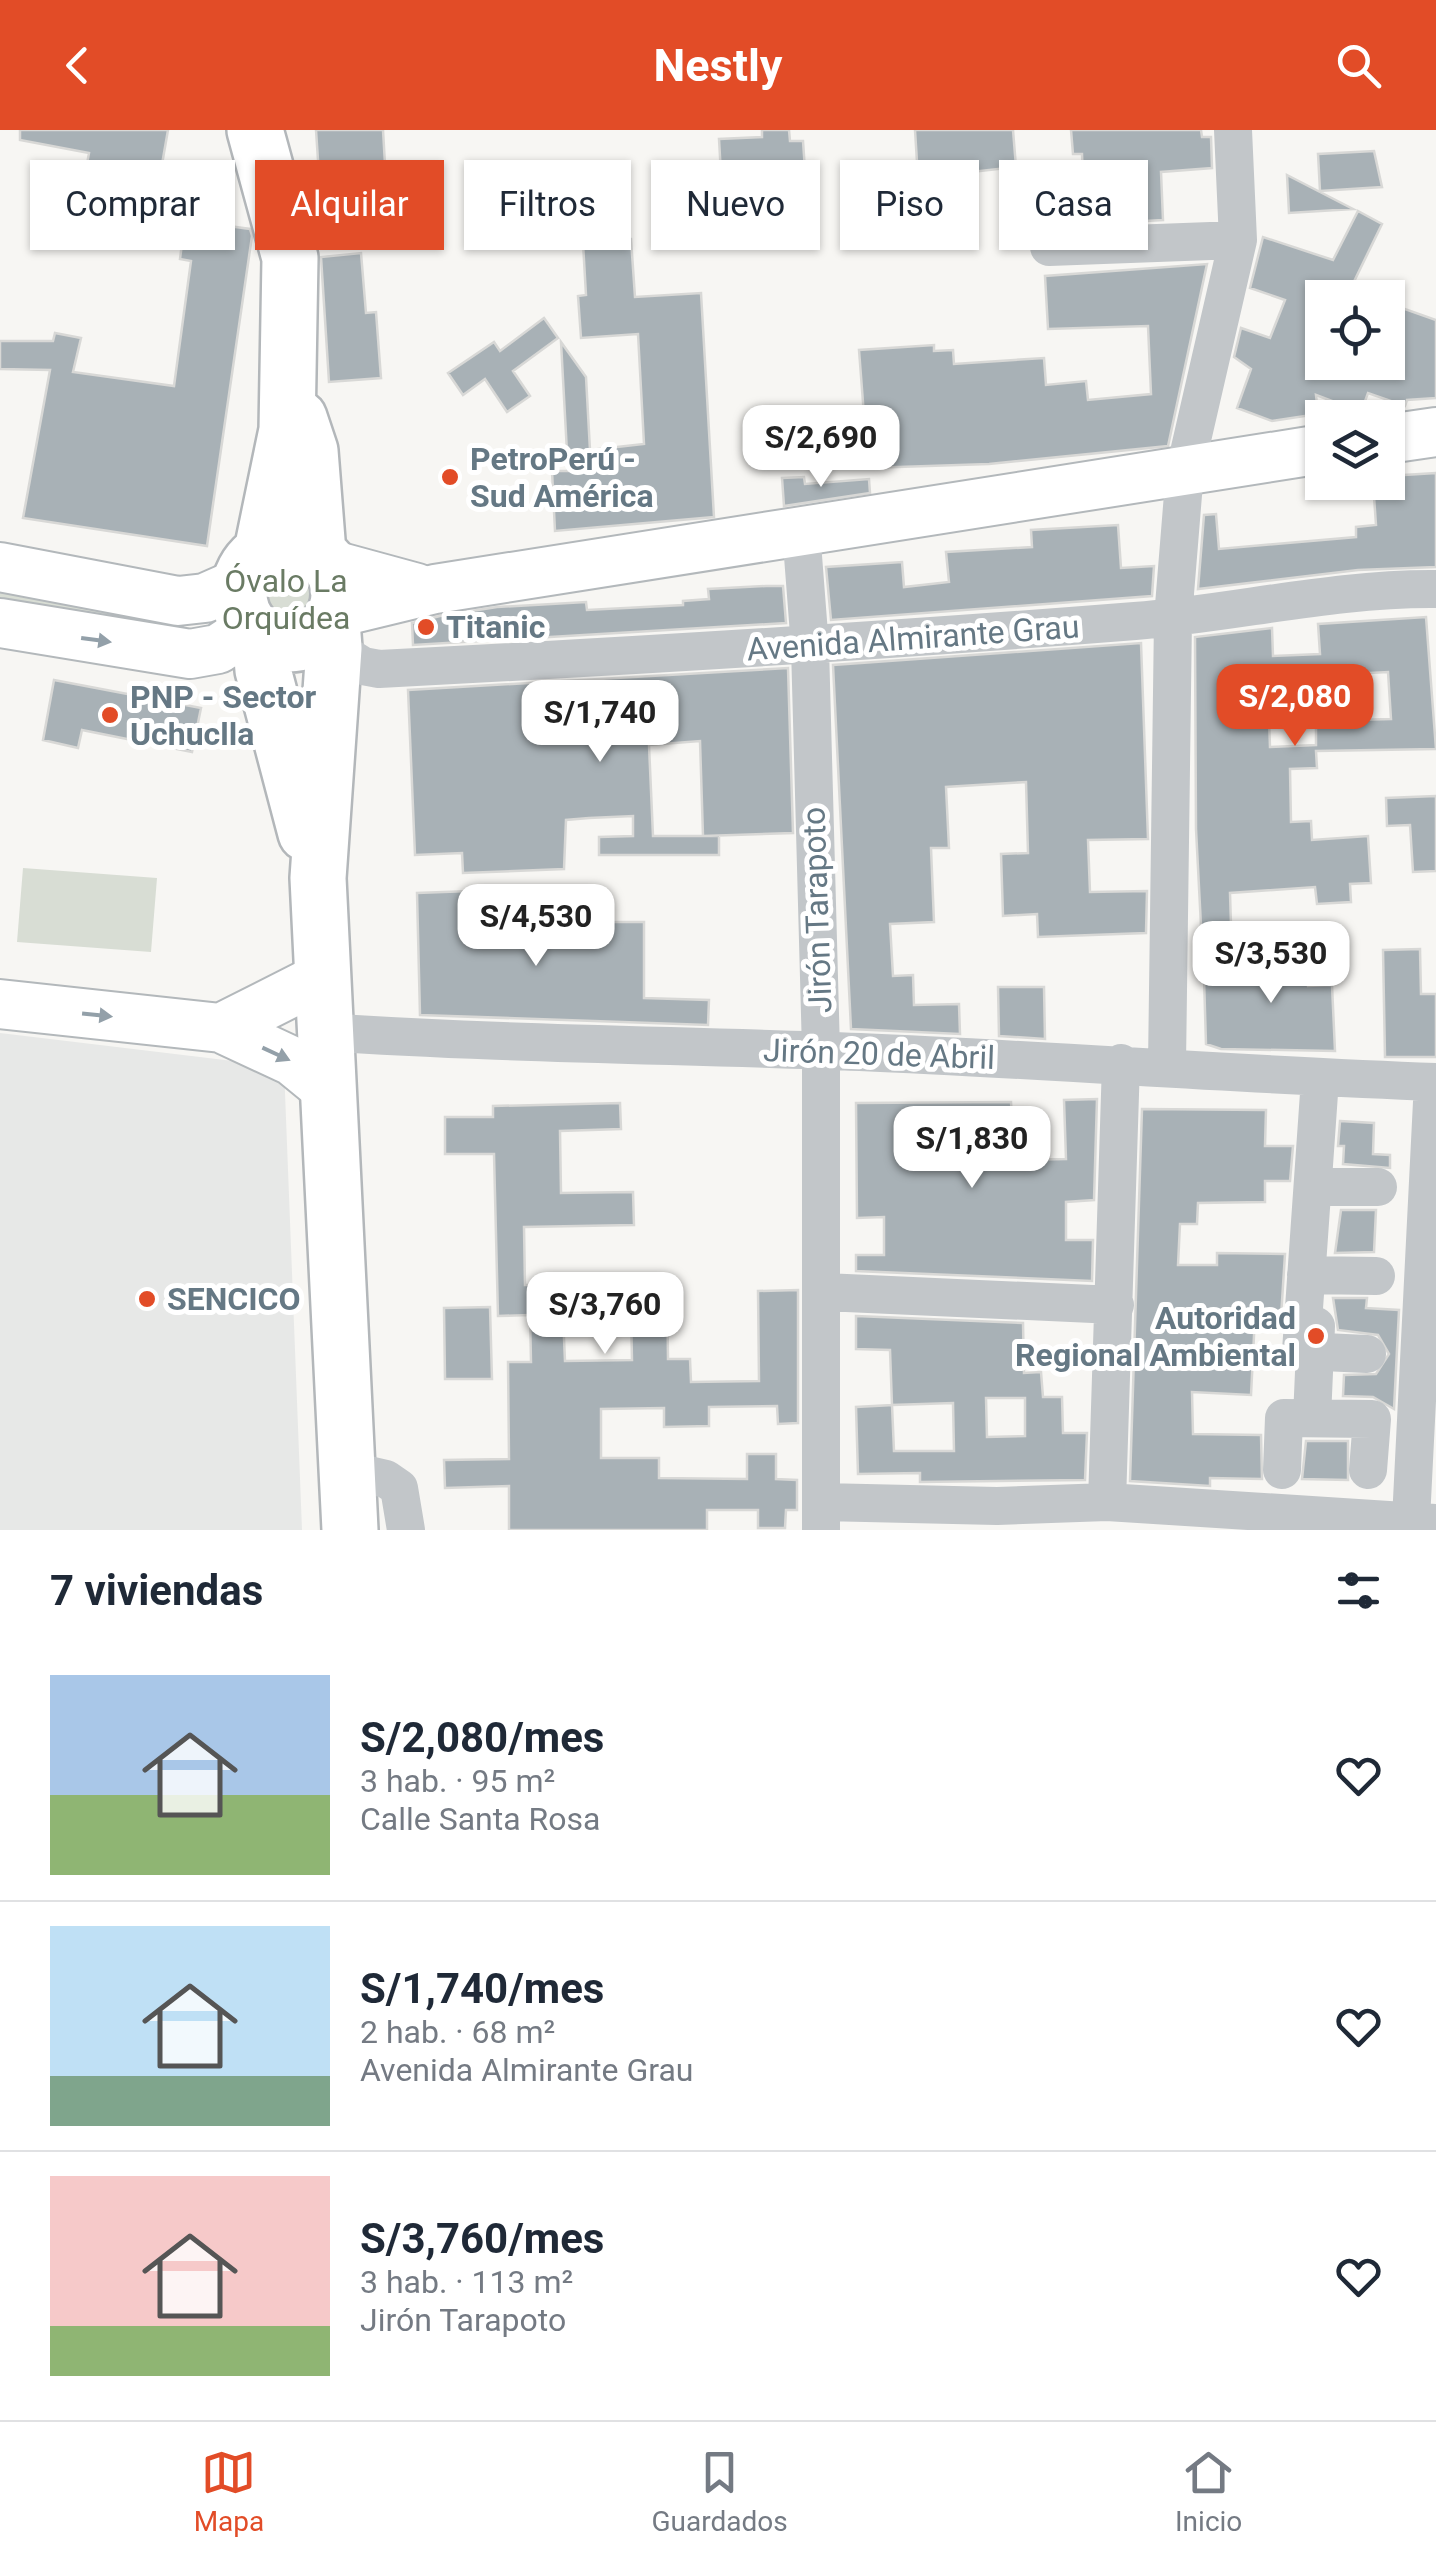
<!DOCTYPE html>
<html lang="es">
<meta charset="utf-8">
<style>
body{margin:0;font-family:Roboto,sans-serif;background:#f6f6f7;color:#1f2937;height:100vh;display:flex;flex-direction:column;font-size:38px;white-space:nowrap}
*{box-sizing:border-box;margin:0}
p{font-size:32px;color:#747a83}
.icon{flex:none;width:55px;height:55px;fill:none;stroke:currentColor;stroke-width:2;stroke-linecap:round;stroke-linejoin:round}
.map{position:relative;height:1400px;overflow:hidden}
.details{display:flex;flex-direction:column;background:#fff;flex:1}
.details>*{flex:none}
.top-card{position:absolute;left:30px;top:30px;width:1378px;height:90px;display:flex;gap:20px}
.fabs{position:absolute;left:1305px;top:150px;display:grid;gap:20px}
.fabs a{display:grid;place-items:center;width:100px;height:100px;border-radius:0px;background:#fff;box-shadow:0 2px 8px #0004;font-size:50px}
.price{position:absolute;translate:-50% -85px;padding:0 22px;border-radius:20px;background:#fff;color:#222;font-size:32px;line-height:65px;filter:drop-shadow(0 2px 5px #0008)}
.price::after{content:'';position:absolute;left:50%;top:60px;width:30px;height:22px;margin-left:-15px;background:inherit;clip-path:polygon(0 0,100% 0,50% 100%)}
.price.selected{background:#e24c27;color:#fff}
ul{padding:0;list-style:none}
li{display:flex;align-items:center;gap:30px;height:250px;padding:0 50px}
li+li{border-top:2px solid #e0e1e3}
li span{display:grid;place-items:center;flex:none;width:280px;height:200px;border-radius:0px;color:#555}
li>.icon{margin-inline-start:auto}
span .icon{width:120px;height:120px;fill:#fffc;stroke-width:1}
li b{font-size:42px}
h2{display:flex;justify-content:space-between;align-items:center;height:120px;padding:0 50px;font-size:42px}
.chip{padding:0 35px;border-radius:0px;background:#fff;box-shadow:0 2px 8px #0004;font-size:35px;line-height:90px}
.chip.selected{background:#e24c27;color:#fff}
header{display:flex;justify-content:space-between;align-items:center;height:130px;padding:0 50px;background:#e24c27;color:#fff;font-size:45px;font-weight:700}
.tabs{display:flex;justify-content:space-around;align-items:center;height:140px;border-top:2px solid #e0e1e3;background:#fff;font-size:28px;color:#747a83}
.tabs a{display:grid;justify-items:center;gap:5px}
.tabs .selected{color:#e24c27}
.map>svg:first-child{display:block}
</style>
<header><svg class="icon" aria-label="back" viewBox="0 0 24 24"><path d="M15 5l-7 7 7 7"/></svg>Nestly<svg class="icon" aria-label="search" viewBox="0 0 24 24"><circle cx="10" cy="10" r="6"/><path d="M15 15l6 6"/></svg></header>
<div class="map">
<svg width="1436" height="1400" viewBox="0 0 1436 1400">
<rect width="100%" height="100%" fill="#f7f6f3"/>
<path fill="#e7e8e7" d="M0,903L284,937L302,1400H0Z"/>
<path fill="#d8ddd4" d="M250 469a37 37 0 1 1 74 0a37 37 0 1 1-74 0Z
M0,450L173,487L179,503L0,467Z
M23,738L157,748L151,822L17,812Z"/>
<path fill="#a8b1b6" stroke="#d8d8d6" stroke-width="2.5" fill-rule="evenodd" d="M20,0H168L154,80L81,67L89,23L20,10Z
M316,0H383L385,34L402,33L405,68L321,75Z
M762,0H789L790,11H803L805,40L721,44L719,9L762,7Z
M915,0H1013L1016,37L918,48Z
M1071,0H1201L1202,7H1211L1212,38L1161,42L1163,90L1127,92V72L1084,74L1082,24H1073Z
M1374,21L1382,57L1320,61L1318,24Z
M1287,45L1353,79L1289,83Z
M1034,81L1035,100L1028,111L1013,112L1011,82Z
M1358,81L1382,94L1346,168H1322V232H1388V173L1436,190V268L1407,270L1405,276L1368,263L1361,282L1316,265L1318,284L1272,291L1237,278L1251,239L1234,227L1241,198L1270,208L1285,170L1250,158L1263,107L1333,130Z
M185,90L250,99L252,106L207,416L23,388L50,240L0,239V211H53L55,203L81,208L73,242L174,256L191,131L180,129Z
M631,109L635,167L701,163L714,387L555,401L552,341H568L561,212L586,247L590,320L644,314L638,204L581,208L578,166L586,165L583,113Z
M361,123L366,183L376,182L381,248L329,252L321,127Z
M1207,134L1168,316L989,334L868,338L859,220L934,215V221L953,220L954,234L1044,228L1046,255L1086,251L1088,270L1151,264L1148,196L1048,199L1045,146Z
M544,188L558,208L513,241L530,266L507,282L485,249L463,265L448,243L494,212L500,221Z
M1436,343V437L1358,440L1198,459L1204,385L1216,384L1219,419L1356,407V397L1376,395L1373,352H1388V346Z
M804,347L805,354L869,349L870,363L784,376L782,348Z
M1118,395L1121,438L1154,436L1152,466L831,490L826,437L902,432L904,457L949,452L946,422L1032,417L1031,400Z
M766,456H783L786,493L413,515L412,493L440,486L497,477L586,472L587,480L683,475V471L709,469L708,459Z
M1426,487L1436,619L1316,621L1317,638L1290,639L1291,692L1311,691L1312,710L1368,706L1371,753L1350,754L1351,772L1317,774L1315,757L1230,763L1231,795L1201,796L1196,699L1195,507L1272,498L1273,526L1320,524L1318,494ZM1388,542L1391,589L1316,591V615L1270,617L1268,560L1311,559V546Z
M1141,513L1148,709L1088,710L1090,762L1147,761L1146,803L1038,807L1037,784L1003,786L1001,724L1028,723L1026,652L946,657L949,718H931L934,792L890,794L893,846L913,845L914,875L959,874L960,904L851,899L833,535Z
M788,538L793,703L703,706H719V725H599V707L633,706V686L589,688L566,690L564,739L463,743L462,723L415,725L408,560ZM700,611L703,706H653L649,615Z
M54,550L201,578L192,622L82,600L78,618L43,610Z
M1436,666V741L1413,742L1410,695L1387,696L1386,668Z
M470,761L472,792H644V868L709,870L708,895L420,885L417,763Z
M1301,806L1308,856L1332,855L1335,921L1221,919L1206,914L1204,848L1252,847L1251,833L1269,832L1268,808Z
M1420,819L1421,864H1436V927H1385L1383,820Z
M998,857H1044L1045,909L999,906Z
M1097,969L1094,1070L1066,1072V1110H1093L1092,1151L856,1141V1125H884V1087L857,1088L856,973L1011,972L1012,989H1020L1021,1030L1066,1029L1064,970Z
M620,973L621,999L560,1001L561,1063L633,1062L634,1095L524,1097L525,1155L667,1153L668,1229H690L691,1252L759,1251L758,1161L798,1160V1293L778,1294L777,1276L709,1277V1296L664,1297V1278L601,1279V1328H659V1348L747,1349V1324H776V1349L797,1350V1380H786L785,1398H758V1380H707V1400H509V1356L445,1358L444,1330L509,1329L508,1232H531L530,1185L498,1186L494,1024H445V987H493V976ZM631,1183L632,1230L565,1231L563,1185Z
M1142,979L1266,980L1265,1016H1293L1290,1051H1265V1072L1198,1073L1197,1094H1180L1178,1135H1217V1123L1285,1124L1281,1187L1255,1186L1251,1265L1192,1262L1193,1304L1261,1305L1262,1349L1210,1348V1356L1130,1351Z
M1340,991L1374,993L1373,1024L1390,1025V1038L1343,1034L1344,1016H1338Z
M1341,1080H1376L1374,1122L1335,1123Z
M1333,1168H1367L1366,1178L1399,1180L1394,1279L1373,1267L1343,1266L1344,1245L1376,1244L1389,1224L1378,1205L1338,1200Z
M490,1177L492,1249H445L444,1178Z
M856,1186L1023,1193L1024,1243L1041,1242L1043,1267H1062L1063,1303H1087L1085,1350L920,1352V1343L858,1344L856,1277L892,1275L890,1220L856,1219ZM986,1268H1025V1306L987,1307ZM953,1273L954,1321H894L892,1275Z
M1306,1311H1348V1350L1302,1349Z"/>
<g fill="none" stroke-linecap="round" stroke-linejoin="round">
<defs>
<path id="major" d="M1388,309L1436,302
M329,434L417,458
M0,437L178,471L205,468L239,453
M336,483L435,459L1322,319
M0,493L190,524L218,519L250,498
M0,874L221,898L292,931L325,958
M221,898L320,848"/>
<path id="highway" d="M255,0L290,128L287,300L262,421
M299,288L310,321L318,423
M239 464a50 50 0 1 1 100 0a50 50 0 1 1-100 0Z
M332,491L334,518L318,748L350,1400
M260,506L263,540L306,703"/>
</defs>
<use href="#major" stroke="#b3b8bb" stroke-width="52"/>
<use href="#highway" stroke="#b3b7ba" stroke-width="60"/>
<path stroke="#c2c6c9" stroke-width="38" d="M1049,117L1238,110
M801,400L810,517L821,921V1400
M334,518L363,536L379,539C632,526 883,511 1135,491C1235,483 1335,458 1436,459
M322,902C502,914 681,915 860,922C1052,930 1244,945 1436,952
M1167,935L1173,488L1185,340L1238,110L1233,0
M1320,949L1301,1221L1367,1224
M1313,1057H1378
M1306,1145L1376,1146
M824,1162L1115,1175
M1312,1288L1316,1196
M347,1340L386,1349L399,1358L406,1400
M1282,1340L1284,1288L1372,1289L1368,1340
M822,1372L997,1376L1107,1372L1436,1393
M1107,1372L1121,933
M1411,1390L1433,952"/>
<use href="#major" stroke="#fff" stroke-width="48"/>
<use href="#highway" stroke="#fff" stroke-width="55"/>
</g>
<defs><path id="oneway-solid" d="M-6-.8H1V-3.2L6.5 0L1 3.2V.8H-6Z" transform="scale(2.5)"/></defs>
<g fill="#93a0a9">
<use href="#oneway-solid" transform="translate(96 510) rotate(8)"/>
<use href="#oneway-solid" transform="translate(97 885) rotate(6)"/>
<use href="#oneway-solid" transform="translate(276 924) rotate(25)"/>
</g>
<g fill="#e24c27" stroke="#fff" stroke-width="4">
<circle cx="450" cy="347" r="10"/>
<circle cx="426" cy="497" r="10"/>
<circle cx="110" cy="585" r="10"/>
<circle cx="147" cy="1169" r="10"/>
<circle cx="1316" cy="1206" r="10"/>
</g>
<g text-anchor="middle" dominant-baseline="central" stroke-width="10" stroke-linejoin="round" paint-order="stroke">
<g font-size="32" font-weight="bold" fill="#657884" stroke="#fff" text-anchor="start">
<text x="470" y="329">PetroPerú -<tspan x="470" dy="37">Sud América</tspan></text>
<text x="446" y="497">Titanic</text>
<text x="130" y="567">PNP - Sector<tspan x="130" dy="37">Uchuclla</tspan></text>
<text x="167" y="1169">SENCICO</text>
<text x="1296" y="1188" text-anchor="end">Autoridad<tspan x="1296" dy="37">Regional Ambiental</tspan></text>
</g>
<g font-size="32" fill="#6a7b64" stroke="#fff">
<text x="286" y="451">Óvalo La<tspan x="286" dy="37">Orquídea</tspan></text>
</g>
<g font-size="32" fill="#657884" stroke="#fff">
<text transform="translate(913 508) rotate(-4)">Avenida Almirante Grau</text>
<text transform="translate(817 780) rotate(-92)">Jirón Tarapoto</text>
<text transform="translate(879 924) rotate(2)">Jirón 20 de Abril</text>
</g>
</g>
</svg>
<div class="fabs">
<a><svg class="icon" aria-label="locate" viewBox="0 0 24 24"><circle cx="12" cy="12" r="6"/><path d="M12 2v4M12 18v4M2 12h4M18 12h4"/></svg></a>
<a><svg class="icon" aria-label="layers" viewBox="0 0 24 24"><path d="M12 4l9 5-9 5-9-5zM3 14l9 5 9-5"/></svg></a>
</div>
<b class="price" style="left:821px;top:360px">S/2,690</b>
<b class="price selected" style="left:1295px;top:619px">S/2,080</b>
<b class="price" style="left:600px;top:635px">S/1,740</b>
<b class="price" style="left:536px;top:839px">S/4,530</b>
<b class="price" style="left:1271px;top:876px">S/3,530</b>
<b class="price" style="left:972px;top:1061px">S/1,830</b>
<b class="price" style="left:605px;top:1227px">S/3,760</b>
<div class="top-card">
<a class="chip">Comprar</a>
<a class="chip selected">Alquilar</a>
<a class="chip">Filtros</a>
<a class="chip">Nuevo</a>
<a class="chip">Piso</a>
<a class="chip">Casa</a>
</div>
</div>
<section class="details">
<h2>7 viviendas<svg class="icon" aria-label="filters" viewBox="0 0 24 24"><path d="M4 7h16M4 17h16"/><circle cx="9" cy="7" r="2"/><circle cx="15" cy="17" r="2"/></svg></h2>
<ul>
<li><span style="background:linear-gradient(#a9c7e8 60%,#8fb573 0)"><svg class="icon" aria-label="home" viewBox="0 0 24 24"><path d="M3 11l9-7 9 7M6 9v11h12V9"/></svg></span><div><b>S/2,080/mes</b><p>3 hab. · 95 m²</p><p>Calle Santa Rosa</p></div><svg class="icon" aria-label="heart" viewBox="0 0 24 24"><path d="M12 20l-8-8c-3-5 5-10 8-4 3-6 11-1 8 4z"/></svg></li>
<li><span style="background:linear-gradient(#bfe0f5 75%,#7fa58c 0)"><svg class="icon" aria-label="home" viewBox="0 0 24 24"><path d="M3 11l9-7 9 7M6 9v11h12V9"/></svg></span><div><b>S/1,740/mes</b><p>2 hab. · 68 m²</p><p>Avenida Almirante Grau</p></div><svg class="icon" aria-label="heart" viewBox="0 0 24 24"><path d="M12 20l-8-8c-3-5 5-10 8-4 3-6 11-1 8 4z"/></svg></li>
<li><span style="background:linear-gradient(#f6c9c9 75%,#8fb573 0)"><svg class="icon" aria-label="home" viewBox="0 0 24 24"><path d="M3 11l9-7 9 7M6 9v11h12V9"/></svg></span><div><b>S/3,760/mes</b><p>3 hab. · 113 m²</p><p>Jirón Tarapoto</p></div><svg class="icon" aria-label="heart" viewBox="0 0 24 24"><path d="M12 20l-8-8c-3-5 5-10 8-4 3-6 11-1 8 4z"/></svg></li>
</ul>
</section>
<nav class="tabs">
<a class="selected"><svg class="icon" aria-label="map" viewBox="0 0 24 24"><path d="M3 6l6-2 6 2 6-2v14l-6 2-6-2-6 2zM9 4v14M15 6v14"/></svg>Mapa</a>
<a><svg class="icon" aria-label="saved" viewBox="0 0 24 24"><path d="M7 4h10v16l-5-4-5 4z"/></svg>Guardados</a>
<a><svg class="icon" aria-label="home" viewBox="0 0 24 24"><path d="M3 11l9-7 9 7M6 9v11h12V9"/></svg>Inicio</a>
</nav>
